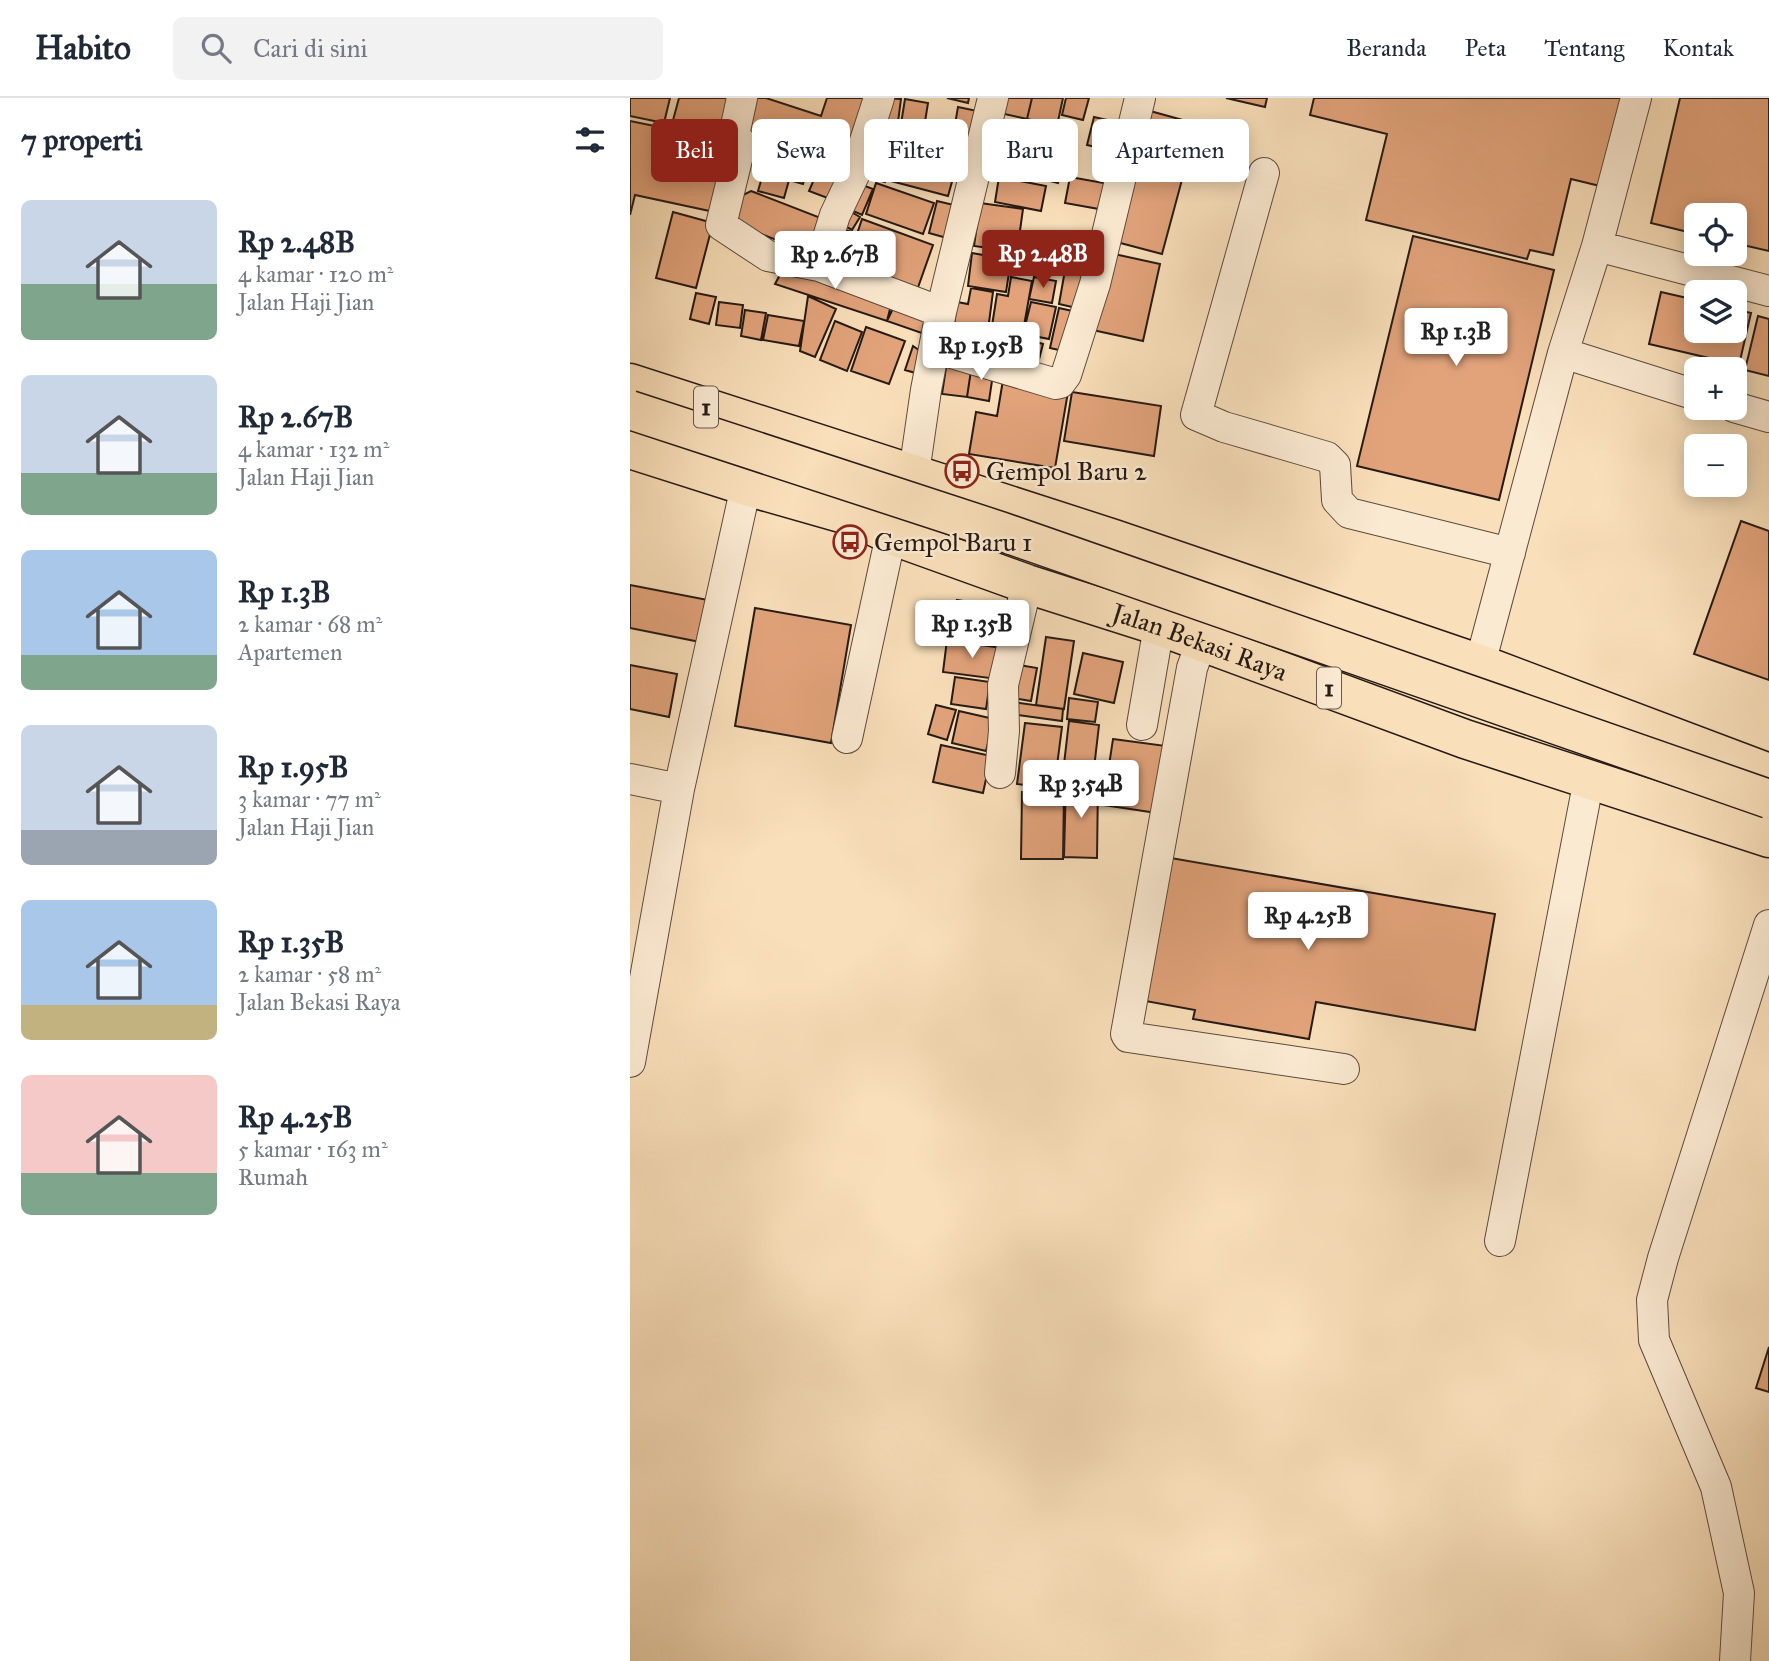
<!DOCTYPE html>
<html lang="id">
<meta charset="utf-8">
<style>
body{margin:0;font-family:"IM FELL Great Primer",serif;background:#f2f2f3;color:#1f2937;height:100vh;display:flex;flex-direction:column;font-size:26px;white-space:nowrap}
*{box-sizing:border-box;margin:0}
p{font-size:23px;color:#747a83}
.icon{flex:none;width:38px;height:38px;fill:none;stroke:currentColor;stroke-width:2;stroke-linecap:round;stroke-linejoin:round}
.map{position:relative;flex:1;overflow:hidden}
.drawer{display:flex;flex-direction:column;background:#fff;width:630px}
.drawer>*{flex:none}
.hud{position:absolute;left:21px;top:21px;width:665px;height:63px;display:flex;gap:14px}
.buttons{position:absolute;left:1054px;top:105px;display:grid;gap:14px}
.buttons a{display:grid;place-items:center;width:63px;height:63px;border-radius:10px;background:#fff;box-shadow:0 4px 18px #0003;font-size:35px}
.price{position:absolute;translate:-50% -60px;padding:0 16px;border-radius:7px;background:#fff;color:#222;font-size:23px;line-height:46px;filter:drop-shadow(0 2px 4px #0008)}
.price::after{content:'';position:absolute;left:50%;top:42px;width:21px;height:16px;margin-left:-10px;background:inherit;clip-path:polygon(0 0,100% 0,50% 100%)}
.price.selected{background:#8f2418;color:#fff}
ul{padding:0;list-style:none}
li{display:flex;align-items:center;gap:21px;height:175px;padding:0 21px}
li span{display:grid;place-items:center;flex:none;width:196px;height:140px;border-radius:10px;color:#555}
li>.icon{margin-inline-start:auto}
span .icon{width:84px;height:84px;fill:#fffc;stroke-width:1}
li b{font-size:30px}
h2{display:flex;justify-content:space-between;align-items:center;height:84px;padding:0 21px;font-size:30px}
.tag{padding:0 24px;border-radius:10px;background:#fff;box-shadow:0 4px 18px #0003;font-size:24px;line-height:63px}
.tag.selected{background:#8f2418;color:#fff}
header{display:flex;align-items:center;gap:42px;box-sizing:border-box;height:98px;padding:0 35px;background:#fff;border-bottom:2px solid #e0e1e3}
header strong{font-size:33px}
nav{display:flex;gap:38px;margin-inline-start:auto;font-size:24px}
.search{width:490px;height:63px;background:#f2f2f3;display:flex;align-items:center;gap:18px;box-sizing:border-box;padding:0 24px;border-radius:10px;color:#747a83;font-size:26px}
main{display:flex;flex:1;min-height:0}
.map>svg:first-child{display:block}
</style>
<header>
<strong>Habito</strong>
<div class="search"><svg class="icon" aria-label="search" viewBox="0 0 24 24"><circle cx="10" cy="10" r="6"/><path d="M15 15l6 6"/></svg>Cari di sini</div>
<nav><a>Beranda</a><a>Peta</a><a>Tentang</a><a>Kontak</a></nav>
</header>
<main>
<section class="drawer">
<h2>7 properti<svg class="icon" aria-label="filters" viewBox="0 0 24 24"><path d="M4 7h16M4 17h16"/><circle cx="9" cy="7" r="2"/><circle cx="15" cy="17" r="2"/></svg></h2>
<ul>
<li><span style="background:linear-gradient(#c9d6e8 60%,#7fa58c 0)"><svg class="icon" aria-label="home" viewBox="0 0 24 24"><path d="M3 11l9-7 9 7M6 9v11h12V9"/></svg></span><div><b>Rp 2.48B</b><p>4 kamar · 120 m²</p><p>Jalan Haji Jian</p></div></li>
<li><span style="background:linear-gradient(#c9d6e8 70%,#7fa58c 0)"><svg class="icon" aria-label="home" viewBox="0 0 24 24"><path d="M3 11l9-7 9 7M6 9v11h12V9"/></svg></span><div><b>Rp 2.67B</b><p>4 kamar · 132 m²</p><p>Jalan Haji Jian</p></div></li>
<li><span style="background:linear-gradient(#a9c7e8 75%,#7fa58c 0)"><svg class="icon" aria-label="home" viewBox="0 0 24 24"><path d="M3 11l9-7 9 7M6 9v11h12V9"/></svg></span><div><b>Rp 1.3B</b><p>2 kamar · 68 m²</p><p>Apartemen</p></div></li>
<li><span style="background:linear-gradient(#c9d6e8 75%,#9aa5b1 0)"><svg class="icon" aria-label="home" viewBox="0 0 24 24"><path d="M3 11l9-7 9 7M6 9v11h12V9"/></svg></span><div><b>Rp 1.95B</b><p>3 kamar · 77 m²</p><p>Jalan Haji Jian</p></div></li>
<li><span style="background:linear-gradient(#a9c7e8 75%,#c2b280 0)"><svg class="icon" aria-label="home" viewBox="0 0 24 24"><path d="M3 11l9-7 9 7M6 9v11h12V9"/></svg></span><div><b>Rp 1.35B</b><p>2 kamar · 58 m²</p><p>Jalan Bekasi Raya</p></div></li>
<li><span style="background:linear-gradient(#f6c9c9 70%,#7fa58c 0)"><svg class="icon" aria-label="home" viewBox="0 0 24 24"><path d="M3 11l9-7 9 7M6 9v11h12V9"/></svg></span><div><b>Rp 4.25B</b><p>5 kamar · 163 m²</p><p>Rumah</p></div></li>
</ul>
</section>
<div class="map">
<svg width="1139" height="1563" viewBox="0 0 1139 1563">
<rect width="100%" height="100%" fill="#f9dfba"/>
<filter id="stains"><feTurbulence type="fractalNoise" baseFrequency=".00286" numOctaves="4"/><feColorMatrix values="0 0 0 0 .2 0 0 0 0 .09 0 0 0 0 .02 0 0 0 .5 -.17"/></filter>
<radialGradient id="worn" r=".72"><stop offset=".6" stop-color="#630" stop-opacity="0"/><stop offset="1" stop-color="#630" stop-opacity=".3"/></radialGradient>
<path fill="#e2a37b" stroke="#261a14" stroke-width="2" d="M0,0H40L34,25L0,18Z
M49,0H108L97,40L42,26Z
M122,0H136L191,18L197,0H244L222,70L111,34Z
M251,0L271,1L268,24L248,20Z
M317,0H339L338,5Z
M374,0H402L397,21L370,15Z
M402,0H433L427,28L397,21Z
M436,0H459L453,22L432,17Z
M596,0H637L635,9Z
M684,0H992L970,88L941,81L923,157L900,152L897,161L736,122L757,36L680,17Z
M1050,0H1139V153L1104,145V117H1066V136L1021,125Z
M275,1L298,5L294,30L271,26Z
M328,9L352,14L347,43L323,38Z
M513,11L567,26L532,156L479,142Z
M464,19L499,27L492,55L457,47Z
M0,23L103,44L89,115L5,97L0,117Z
M245,23L270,29L255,84L230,77Z
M275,29L332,44L325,73L268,58Z
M366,33L387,39L375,77L355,71Z
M392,41L435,51L428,85L384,74Z
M139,56L178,66L173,86L159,82L154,100L128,93Z
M268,58L325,73L318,98L261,83Z
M188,72L216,83L208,104L179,93Z
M369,79L416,88L411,113L365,104Z
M440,79L485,87L480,113L435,105Z
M222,83L243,91L232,117L212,108Z
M246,85L304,105L293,136L236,116Z
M121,93L201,124L187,158L96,122L101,103Z
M307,103L332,109L324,142L299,135Z
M350,105L393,111L387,154L344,148Z
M214,110L230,119L222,132L207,124Z
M43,114L83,125L66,190L26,180Z
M232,121L303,147L286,195L195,162L207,129L227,136Z
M783,138L924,172L869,402L727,368Z
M475,154L530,166L513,243L458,231Z
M342,155L381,162L376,194L338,188Z
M437,161L460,166L451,211L429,206Z
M157,164L263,199L257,223L145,186Z
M381,179L402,183L392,239L361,234L367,196L378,198Z
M404,179L426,183L422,205L399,201Z
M341,190L363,194L358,232L324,227L327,204L338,206Z
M1031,194L1066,202V233H1104V211L1121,215L1109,267L1019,246Z
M66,195L86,199L79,226L60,221Z
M178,198L206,211L185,259L170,253Z
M268,200L306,215L303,239L257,223Z
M89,204L113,207L110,230L86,227Z
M401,204L426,209L419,241L393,236Z
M429,210L447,214L438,254L420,250Z
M115,212L136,215L131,242L111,238Z
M138,217L174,223L169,248L133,242Z
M1128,218L1139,221V278L1115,272Z
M205,223L232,234L217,273L190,262Z
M236,229L275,243L259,286L221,273Z
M345,231L381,239L378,257L342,249Z
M392,240L413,246L405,277L384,271Z
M283,248L296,257L289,276L275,272Z
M317,263L342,266L337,299L312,296Z
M342,266L364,269L359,303L337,299Z
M373,282L438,294L425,370L339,356L346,314L367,318Z
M442,294L531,308L524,358L434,343Z
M1111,423L1139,433V582L1064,556Z
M0,487L83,503L75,545L0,530Z
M327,502L353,506L347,544L320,539Z
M355,507L378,510L373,547L350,543Z
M125,510L221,527L201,645L105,628Z
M416,539L444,543L434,611L406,607Z
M317,542L372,550L367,581L313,574Z
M453,555L493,564L484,605L444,596Z
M0,567L47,576L39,619L0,611Z
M389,567L407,570L401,603L383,600Z
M325,579L360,584L356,611L321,606Z
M439,600L468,604L465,624L437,621Z
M383,604L433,611L432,623L381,616Z
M306,607L326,612L317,642L298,636Z
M329,613L364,621L356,653L322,645Z
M439,623L469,627L463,679L433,675Z
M395,625L432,629L424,691L387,686Z
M483,641L536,648L527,715L473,707Z
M311,647L361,658L353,695L303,684Z
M436,683L468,684L467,760L434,759Z
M392,694H434L433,761H391Z
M535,759L865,816L845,932L686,904L679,941L563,921L565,912L510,902Z
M1139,1249V1294L1126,1290Z"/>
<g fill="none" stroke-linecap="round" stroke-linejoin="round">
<defs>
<path id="minor" d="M112,0L104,37L111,45L91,127L138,158L189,168L311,214
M634,75L566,317L594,329L697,359L705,367L707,402L719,415L880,455
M967,148L1139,193
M189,168L205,117L224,77L249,0
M305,250L426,286L430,285L436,277L465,186L510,0
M933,255L1066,297
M1104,309L1139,319
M284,375L296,292L311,214L363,0
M571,545L562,570L496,936L498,939L714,971
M850,566L933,255L967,148L1006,0
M512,627L529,528
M217,640L261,437
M370,675L374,633L373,587L397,486
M0,681L49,691L116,388
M0,964L49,691
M870,1143L959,681
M1105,1563L1109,1495L1086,1389L1024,1242L1022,1202L1033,1160L1139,827"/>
<g id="highway">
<path d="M0,285L484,441L850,566L1139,675"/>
<path id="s1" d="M0,351L116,388L225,419L261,437L397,486L529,528L835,641L1139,740"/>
</g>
</defs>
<use href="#minor" stroke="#5b4b3e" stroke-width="32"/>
<use href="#highway" stroke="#261a14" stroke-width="41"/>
<use href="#minor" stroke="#fbead2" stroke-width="30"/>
<use href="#highway" stroke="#f9dfba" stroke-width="38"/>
<defs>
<path id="highway-bridge" d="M0,312L370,433L1139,701"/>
</defs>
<use href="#highway-bridge" stroke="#261a14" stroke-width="41" stroke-linecap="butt"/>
<use href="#highway-bridge" stroke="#f9dfba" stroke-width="38"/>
</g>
<defs>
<symbol id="bus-ring" viewBox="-11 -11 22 22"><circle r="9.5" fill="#fbead2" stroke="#8f2418" stroke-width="1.5"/><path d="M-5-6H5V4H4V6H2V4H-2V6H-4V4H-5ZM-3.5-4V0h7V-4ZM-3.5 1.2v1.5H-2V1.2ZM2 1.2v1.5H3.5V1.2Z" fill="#8f2418"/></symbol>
</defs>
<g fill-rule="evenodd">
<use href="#bus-ring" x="313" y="354" width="38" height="38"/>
<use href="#bus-ring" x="201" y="425" width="38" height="38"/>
</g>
<g text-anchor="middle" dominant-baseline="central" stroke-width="5" stroke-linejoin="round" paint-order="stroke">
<g fill="#fbead2" stroke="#66584d" stroke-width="2">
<rect x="64" y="288.5" width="24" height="41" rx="5"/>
<rect x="687" y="569.5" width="24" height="41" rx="5"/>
</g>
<g font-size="24" font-weight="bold" fill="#261a14">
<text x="76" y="309">1</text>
<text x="699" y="590">1</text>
</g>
<g font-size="26" fill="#261a14" stroke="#fbead2" text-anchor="start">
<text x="356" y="373">Gempol Baru 2</text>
<text x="244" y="444">Gempol Baru 1</text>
</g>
<g font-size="26" fill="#261a14" stroke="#fbead2">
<text stroke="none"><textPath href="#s1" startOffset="602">Jalan Bekasi Raya</textPath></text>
</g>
</g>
<rect width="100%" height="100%" filter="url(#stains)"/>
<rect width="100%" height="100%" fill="url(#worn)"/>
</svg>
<div class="buttons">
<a><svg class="icon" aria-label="locate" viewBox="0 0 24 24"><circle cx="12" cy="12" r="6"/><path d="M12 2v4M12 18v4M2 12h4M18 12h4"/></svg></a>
<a><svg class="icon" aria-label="layers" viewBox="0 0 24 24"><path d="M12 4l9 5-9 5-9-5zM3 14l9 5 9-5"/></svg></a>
<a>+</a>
<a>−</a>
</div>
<b class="price selected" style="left:413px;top:192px">Rp 2.48B</b>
<b class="price" style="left:205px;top:193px">Rp 2.67B</b>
<b class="price" style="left:826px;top:270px">Rp 1.3B</b>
<b class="price" style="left:351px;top:284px">Rp 1.95B</b>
<b class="price" style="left:342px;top:562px">Rp 1.35B</b>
<b class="price" style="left:451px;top:722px">Rp 3.54B</b>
<b class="price" style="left:678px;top:854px">Rp 4.25B</b>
<div class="hud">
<a class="tag selected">Beli</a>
<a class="tag">Sewa</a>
<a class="tag">Filter</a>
<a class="tag">Baru</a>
<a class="tag">Apartemen</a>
</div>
</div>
</main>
